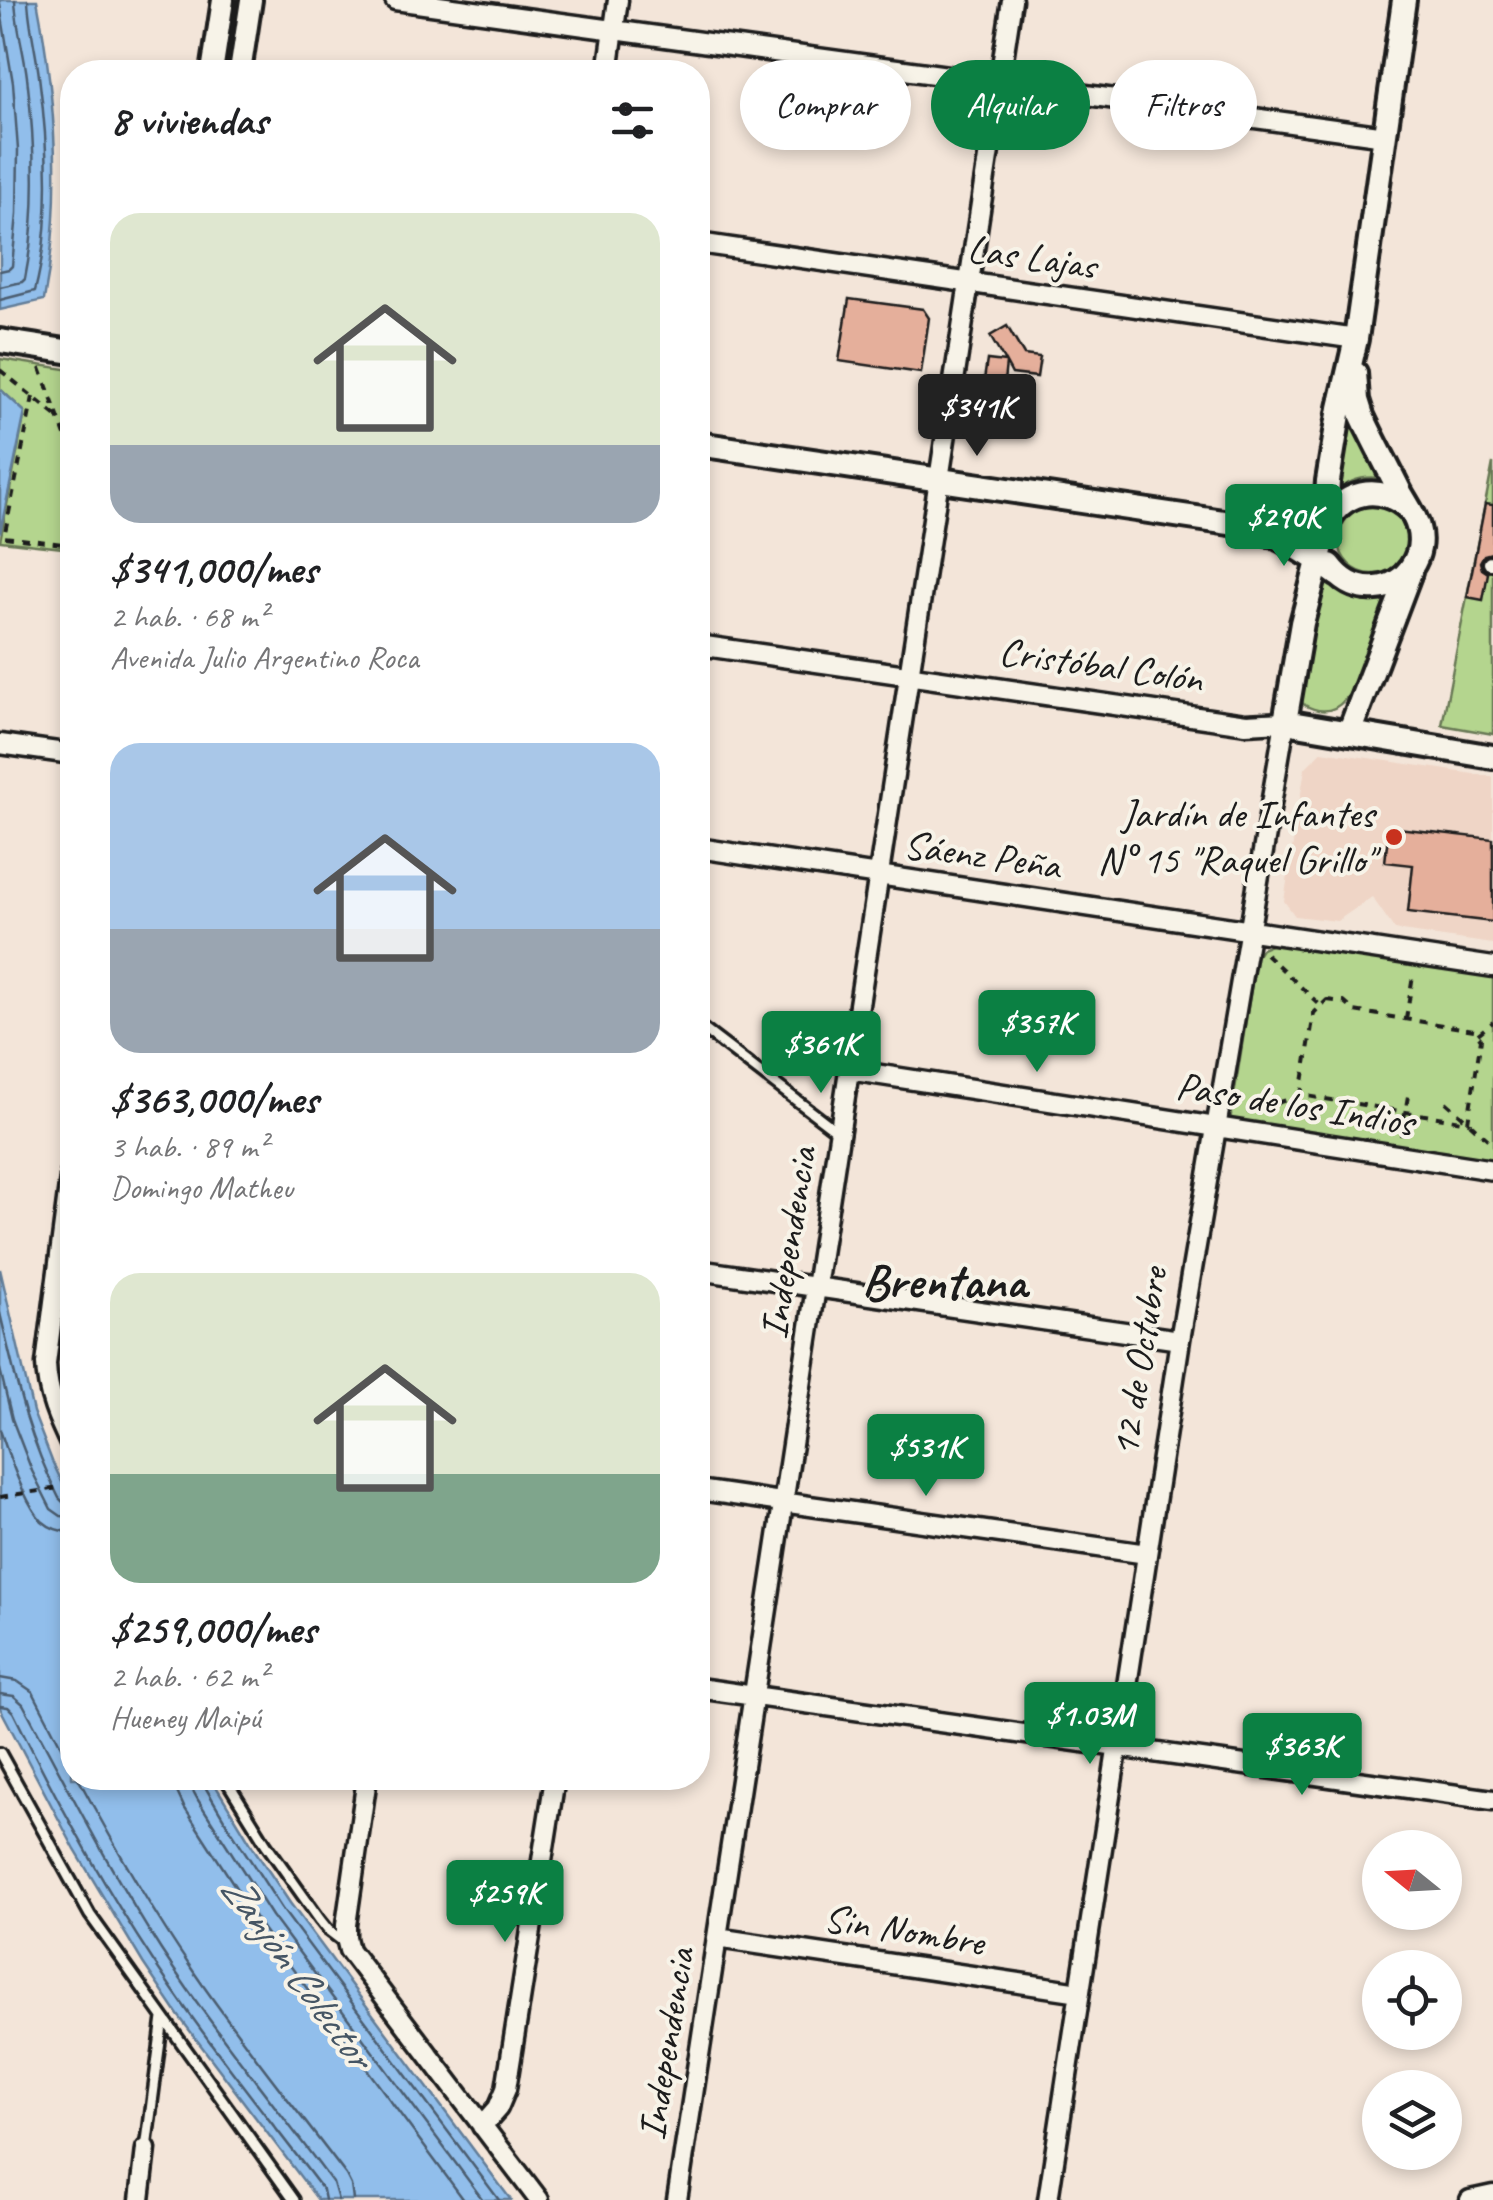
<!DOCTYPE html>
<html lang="es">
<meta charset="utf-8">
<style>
body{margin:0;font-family:Caveat,sans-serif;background:#f2f2f2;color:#202124;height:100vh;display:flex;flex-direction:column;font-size:38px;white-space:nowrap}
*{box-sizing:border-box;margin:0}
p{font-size:32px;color:#757577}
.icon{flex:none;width:55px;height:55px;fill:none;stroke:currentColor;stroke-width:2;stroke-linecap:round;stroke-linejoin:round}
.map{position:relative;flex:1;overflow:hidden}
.details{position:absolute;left:60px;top:60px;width:650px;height:1730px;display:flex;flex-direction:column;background:#fff;border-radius:40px;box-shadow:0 5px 15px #0003}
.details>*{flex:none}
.hud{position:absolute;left:740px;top:60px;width:602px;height:90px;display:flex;gap:20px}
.needle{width:65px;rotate:288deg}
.controls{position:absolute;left:1362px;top:1830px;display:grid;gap:20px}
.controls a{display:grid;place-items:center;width:100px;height:100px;border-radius:50%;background:#fff;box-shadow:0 5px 15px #0003;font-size:50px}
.price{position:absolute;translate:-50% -85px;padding:0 22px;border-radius:10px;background:#0b8043;color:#fff;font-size:32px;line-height:65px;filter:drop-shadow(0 2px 5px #0008)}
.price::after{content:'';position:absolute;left:50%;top:60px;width:30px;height:22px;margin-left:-15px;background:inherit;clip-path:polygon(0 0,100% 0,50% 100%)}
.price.on{background:#222;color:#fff}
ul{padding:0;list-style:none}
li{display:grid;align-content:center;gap:20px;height:530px;padding:0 50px}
li span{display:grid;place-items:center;height:310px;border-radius:30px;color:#555}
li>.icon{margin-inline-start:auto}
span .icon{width:180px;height:180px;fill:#fffc;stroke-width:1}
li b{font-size:42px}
h2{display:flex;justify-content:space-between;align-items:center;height:120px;padding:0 50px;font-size:42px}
.tag{padding:0 35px;border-radius:45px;background:#fff;box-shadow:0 5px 15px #0003;font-size:35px;line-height:90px}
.tag.on{background:#0b8043;color:#fff}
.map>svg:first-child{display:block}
</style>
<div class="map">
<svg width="1493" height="2200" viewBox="0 0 1493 2200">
<rect width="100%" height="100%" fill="#f3e5d9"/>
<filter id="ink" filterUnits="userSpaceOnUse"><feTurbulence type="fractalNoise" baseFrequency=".01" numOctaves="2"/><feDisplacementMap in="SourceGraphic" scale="20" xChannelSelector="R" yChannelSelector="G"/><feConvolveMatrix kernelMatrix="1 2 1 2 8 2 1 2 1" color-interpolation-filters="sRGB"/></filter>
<g filter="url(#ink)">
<path fill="#efd5c6" d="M1322,751L1493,777V944L1395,930L1372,897L1337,921L1295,916L1284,901L1305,768Z"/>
<path fill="#b4d58e" stroke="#687855" stroke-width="2.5" d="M0,359L72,370V549L0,541L25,412L0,389Z
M1348,421L1380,478C1363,476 1348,480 1336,493Z
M1493,463V734L1442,725Z
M1339 540a34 34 0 1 1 68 0a34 34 0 1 1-68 0Z
M1322,574C1344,595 1356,607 1387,600C1381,617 1374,635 1367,653C1357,681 1343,728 1303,704L1299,694Z
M1273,944L1493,977V1162L1230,1121L1256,957L1261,949Z"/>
<path fill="#91beeb" stroke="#627d98" stroke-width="2.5" d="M0,0H37C56,100 63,200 44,300L0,310Z
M0,389L25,412L0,533Z
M0,1269L33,1412L52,1461L72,1503V1778H211L254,1849L290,1903L511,2200H318L178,2015L143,1963L75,1850L0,1708Z"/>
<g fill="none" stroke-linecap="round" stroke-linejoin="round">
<path stroke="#4b5d6f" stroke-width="2.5" d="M0,5L13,83L18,150L17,214L12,266L9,269L0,271
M0,287L22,282L25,279C38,214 35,143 27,77C24,51 16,26 15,0
M0,300L35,291C52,225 48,143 39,76C36,51 29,25 28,0
M0,1313C16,1381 27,1435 59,1498L64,1503L72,1505
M0,1369L12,1419L32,1471L51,1509L61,1516L72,1517
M0,1430C8,1454 25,1504 42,1521C51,1529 61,1532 72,1532
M0,1678L17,1681L33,1692L72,1767
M0,1694L14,1696L23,1704C68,1787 110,1871 161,1950C214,2031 276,2106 333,2183L338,2200
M0,1706L8,1707L13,1712C59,1805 109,1897 168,1983C216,2054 271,2121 323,2190L325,2200
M78,1778C113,1843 149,1907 191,1968C239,2039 294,2106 346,2175L351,2185L353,2200
M175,1778L176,1790L184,1807L260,1925L464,2200
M190,1778L192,1789L198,1800L272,1916L483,2200
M203,1778L204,1785L227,1824L282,1909L499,2200"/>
</g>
<path fill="#e5af9b" stroke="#1c1c1c" stroke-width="2.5" d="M849,299L923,309L929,318L921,373L839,361Z
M1007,326L1024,355L1040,357L1037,377L1012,374L1006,363L1004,382L984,380L987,360L1005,362L990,336Z
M1485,504L1493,505V549L1492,553L1484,555L1480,562L1482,569L1488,573L1483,600L1467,597Z
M1389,827L1493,839V922L1408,912L1413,865L1385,862Z"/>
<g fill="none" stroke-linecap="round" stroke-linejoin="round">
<defs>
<path id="service" d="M698,1025L838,1132
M0,1753L90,1915L294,2200
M225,1778L266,1844L320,1920L328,1930L345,1943
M146,2149L163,2018"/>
<path id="pedestrian" d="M1490,563H1493"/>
<path id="minor" d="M395,0L1385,136
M608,72L618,0
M698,243L1356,339
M698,645L1246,724L1285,722L1180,1340L1048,2200
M0,744L72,754
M698,848L1493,967
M849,1070L1493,1170
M72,1162L46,1364C47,1395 59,1421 72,1448
M698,1270L1180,1340
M698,1490L1147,1554
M698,1688L1493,1800
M367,1778L346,1925V1938L349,1950L539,2200
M717,1938L1080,1992
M482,2126L498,2108L506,2089L555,1778
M140,2200L146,2149
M677,2200L1012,0
M1470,2200L1493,2195"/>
<path id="tertiary" d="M212,72L223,0
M240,72L251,0"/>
<path id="secondary" d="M0,341L72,352
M698,444L1250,526C1283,537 1310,554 1338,575
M1258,525C1287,524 1312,520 1338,506
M1325,529C1338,490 1382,482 1410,510
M1325,530L1328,481L1340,408L1356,339L1404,0
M1321,550L1302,623L1285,722L1493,757
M1330,565C1341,580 1356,590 1376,588C1406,586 1426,555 1418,527C1415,515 1406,503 1400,492C1388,467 1374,442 1362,416L1357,400L1355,373
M1349,733L1410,572"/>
</defs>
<use href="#service" stroke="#1c1c1c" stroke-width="16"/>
<use href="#pedestrian" stroke="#1c1c1c" stroke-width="20"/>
<use href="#minor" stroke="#1c1c1c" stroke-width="25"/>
<use href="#tertiary" stroke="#1c1c1c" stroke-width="28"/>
<use href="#secondary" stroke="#1c1c1c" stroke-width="30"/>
<path stroke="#1c1c1c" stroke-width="4" stroke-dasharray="8 8" stroke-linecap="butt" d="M40,368L66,438
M0,370L59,418
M33,397L4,537L72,545
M1266,954L1321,1006
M1327,1000L1344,1002L1354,1011L1474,1030L1481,1039L1468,1122L1301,1095L1314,1013Z
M1406,1019L1413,975
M1478,1034L1493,1022
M1446,1102L1493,1144
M1247,1112L1300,1096
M1401,1136L1408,1096
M0,1497L65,1487"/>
<use href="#service" stroke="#f7f3e8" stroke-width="9"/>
<use href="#pedestrian" stroke="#f7f3e8" stroke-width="12"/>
<use href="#minor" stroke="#f7f3e8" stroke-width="18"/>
<use href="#tertiary" stroke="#f7f3e8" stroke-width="20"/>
<use href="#secondary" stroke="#f7f3e8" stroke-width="22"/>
</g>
</g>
<circle fill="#c8321e" stroke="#f7f3e8" stroke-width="4" cx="1394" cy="837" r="10"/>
<g text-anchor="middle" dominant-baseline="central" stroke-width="8" stroke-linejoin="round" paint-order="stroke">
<g font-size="40" fill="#1c1c1c" stroke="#f7f3e8">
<text transform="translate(1032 257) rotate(8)">Las Lajas</text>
<text transform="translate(1101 665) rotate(8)">Cristóbal Colón</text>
<text transform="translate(982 855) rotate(8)">Sáenz Peña</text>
<text transform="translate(1295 1104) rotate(9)">Paso de los Indios</text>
<text transform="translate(788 1243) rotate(-81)">Independencia</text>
<text transform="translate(1139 1362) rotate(-81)">12 de Octubre</text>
<text transform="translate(904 1930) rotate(9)">Sin Nombre</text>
<text transform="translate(666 2044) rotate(-81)">Independencia</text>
</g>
<g font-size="40" fill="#1c1c1c" stroke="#f7f3e8" text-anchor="end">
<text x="1374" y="814">Jardín de Infantes<tspan x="1374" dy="46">N° 15 "Raquel Grillo"</tspan></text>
</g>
<g font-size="42" font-style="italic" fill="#455564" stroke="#f7f3e8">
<text transform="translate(297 1971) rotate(54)">Zanjón Colector</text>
</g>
<g font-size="50" font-weight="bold" fill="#1c1c1c" stroke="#f7f3e8">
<text x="944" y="1281">Brentana</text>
</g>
</g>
</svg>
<div class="controls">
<a><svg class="needle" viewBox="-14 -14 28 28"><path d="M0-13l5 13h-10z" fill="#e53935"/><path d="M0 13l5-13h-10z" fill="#757577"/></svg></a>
<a><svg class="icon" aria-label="locate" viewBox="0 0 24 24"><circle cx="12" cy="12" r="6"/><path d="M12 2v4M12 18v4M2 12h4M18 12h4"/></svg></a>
<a><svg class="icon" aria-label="layers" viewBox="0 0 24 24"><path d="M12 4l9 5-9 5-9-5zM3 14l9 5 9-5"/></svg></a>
</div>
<b class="price on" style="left:977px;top:459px">$341K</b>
<b class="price" style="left:1284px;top:569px">$290K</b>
<b class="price" style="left:1037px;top:1075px">$357K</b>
<b class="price" style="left:821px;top:1096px">$361K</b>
<b class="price" style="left:926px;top:1499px">$531K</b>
<b class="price" style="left:1090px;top:1767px">$1.03M</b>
<b class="price" style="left:1302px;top:1798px">$363K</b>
<b class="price" style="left:505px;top:1945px">$259K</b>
<div class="hud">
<a class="tag">Comprar</a>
<a class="tag on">Alquilar</a>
<a class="tag">Filtros</a>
</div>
<section class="details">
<h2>8 viviendas<svg class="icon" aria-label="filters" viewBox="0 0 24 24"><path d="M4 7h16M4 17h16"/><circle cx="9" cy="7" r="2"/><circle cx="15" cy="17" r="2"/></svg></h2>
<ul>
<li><span style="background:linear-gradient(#dfe7d0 75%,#9aa5b1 0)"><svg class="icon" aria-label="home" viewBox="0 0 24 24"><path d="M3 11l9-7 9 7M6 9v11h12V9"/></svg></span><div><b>$341,000/mes</b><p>2 hab. · 68 m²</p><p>Avenida Julio Argentino Roca</p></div></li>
<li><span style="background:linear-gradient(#a9c7e8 60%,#9aa5b1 0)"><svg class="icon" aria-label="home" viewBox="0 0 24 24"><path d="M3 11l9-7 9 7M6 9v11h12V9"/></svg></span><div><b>$363,000/mes</b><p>3 hab. · 89 m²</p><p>Domingo Matheu</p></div></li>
<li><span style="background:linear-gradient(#dfe7d0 65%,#7fa58c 0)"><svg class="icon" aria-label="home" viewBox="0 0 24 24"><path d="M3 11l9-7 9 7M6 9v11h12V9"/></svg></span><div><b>$259,000/mes</b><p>2 hab. · 62 m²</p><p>Hueney Maipú</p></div></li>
</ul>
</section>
</div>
